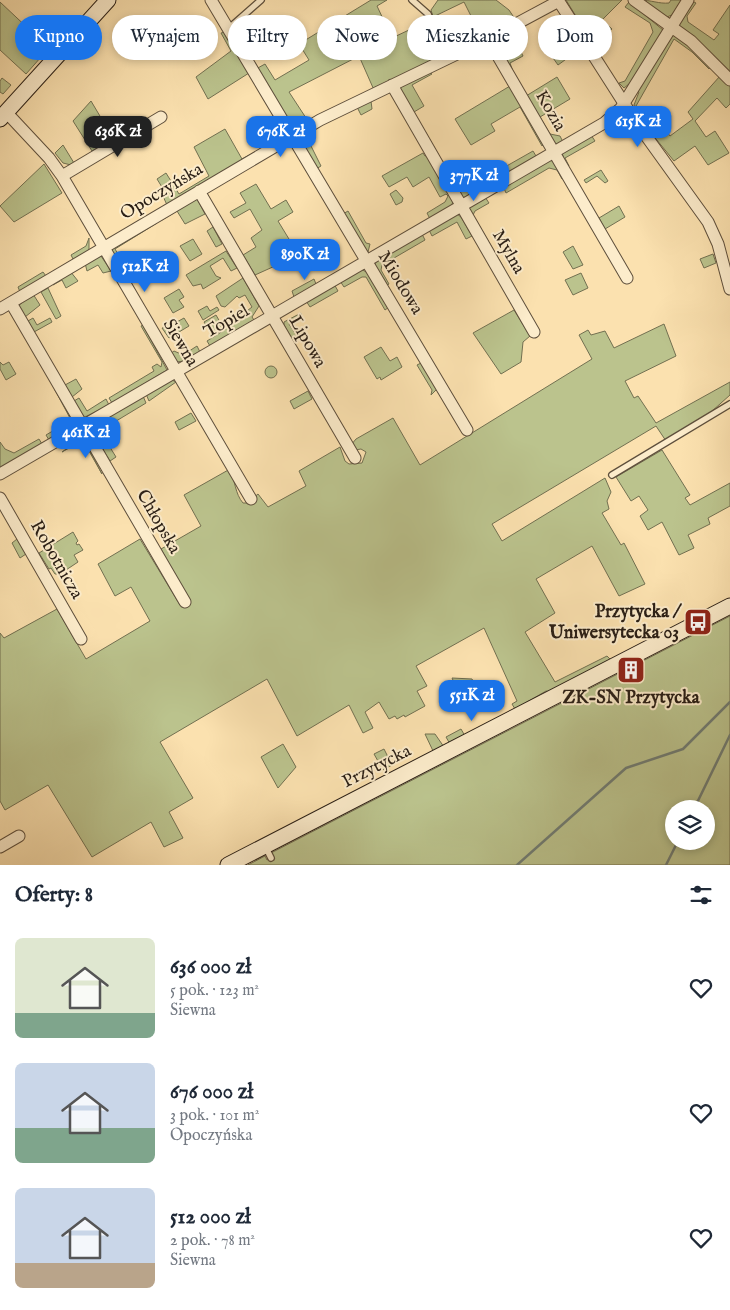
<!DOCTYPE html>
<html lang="pl">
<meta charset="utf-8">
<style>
body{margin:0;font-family:"IM FELL English",serif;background:#f2f2f3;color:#1f2937;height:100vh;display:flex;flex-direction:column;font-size:19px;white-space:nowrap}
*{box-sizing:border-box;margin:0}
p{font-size:16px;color:#747a83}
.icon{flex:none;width:28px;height:28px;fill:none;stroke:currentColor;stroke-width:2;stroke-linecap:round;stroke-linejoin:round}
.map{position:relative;height:865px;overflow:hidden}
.details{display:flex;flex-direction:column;background:#fff;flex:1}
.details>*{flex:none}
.top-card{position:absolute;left:15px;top:15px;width:700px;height:45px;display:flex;gap:10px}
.fabs{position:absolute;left:665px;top:800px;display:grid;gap:10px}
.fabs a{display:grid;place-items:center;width:50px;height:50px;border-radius:50%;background:#fff;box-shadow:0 2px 8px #0003;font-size:25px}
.price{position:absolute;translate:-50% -42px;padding:0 11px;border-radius:10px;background:#1a73e8;color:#fff;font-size:16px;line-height:32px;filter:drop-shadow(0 1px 2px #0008)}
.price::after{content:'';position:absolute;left:50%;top:30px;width:15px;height:11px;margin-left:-8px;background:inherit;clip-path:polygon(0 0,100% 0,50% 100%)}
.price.active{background:#222;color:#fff}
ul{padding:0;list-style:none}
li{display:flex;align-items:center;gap:15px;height:125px;padding:0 15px}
li span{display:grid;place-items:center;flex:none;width:140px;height:100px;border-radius:8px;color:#555}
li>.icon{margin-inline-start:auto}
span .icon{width:60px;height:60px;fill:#fffc;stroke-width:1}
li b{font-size:21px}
h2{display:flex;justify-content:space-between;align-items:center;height:60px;padding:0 15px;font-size:21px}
.chip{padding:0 18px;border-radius:22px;background:#fff;box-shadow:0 2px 8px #0003;font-size:18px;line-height:45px}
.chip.active{background:#1a73e8;color:#fff}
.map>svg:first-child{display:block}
</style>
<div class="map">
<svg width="730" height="865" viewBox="0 0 730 865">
<rect width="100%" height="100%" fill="#fbe1af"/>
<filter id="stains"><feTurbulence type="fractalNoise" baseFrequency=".004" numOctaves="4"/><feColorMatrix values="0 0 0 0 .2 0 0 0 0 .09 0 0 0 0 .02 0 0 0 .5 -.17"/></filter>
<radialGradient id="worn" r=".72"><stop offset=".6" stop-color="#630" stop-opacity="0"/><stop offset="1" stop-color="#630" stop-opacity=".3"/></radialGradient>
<path fill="#bbc38d" stroke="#727051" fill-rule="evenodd" d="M371,0H387L377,6L392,38L428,21L441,49L439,56L374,90L359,56L289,92L308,121L322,116L297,128H290L235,35V27L245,19L246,22L235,33L256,69L265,64L275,80L309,60L299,44Z
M438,0H496L509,10L515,19L549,0L482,38L464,2L435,16L446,44L452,47L451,49C440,41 435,23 431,10Z
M566,0H622L602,20L612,29L593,44Z
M640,0C651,0 659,4 669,3L671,0H684L674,14L667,17Z
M692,1L696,3L687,16L688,22L714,40L719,34L713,30L730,5V75L679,27L678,22Z
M0,2L49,48L26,74L0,50Z
M629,2L663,30L631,86L629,84L624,88L619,83L625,81L653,32L650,23L625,7Z
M225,32L249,73L208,99L196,77L231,51L221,33Z
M673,35L678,36L711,66L709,69L692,52L674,39L636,106L639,117L634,105L639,92L637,90Z
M495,40H497L503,51L517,44L523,56L510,63L514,74Z
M574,40L580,49L558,65L551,55Z
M428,71L432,74L412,85L424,106L414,112L396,87Z
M720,76L730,86V104L726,108L717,98L695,121L706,137L715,131L729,153L708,165L695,146L674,161L652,134L660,123L670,136L693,119L688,112Z
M557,77L570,99L540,117L550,134L560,136L563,142L558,144L554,143L526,96Z
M2,78L11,85L3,94L0,92V81Z
M510,86L544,144L542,146L520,107L491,124L495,131L471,145L455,119Z
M91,101L113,138L92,151L73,121Z
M371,101L372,109L361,115L357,107Z
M273,116L284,134L262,149L257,141L278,128L271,118Z
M419,121L460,192L481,180L485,186L463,198Z
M225,129L242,159L255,152L256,153L167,205L162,194L165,192L157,179L166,173L179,194L209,176L194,147Z
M305,134L321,166L316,169L300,141V137Z
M591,135L595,141L565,158L569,166L567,168L562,153Z
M63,145L74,163L71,165L63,163L55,153Z
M533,151L536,156L493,181L489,176Z
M423,153L425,156L429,155L453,200L452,205L430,219L427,213L445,202L448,196L446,194L440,197L429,177L413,187L407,177L389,187L382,176Z
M550,160L554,162L564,178L562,179L557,170L549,168L506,193L503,186Z
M44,164L62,193L14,222L0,206Z
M601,170L608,181L605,183L597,176L586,183L584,180Z
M256,184L271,209L286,200L293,212L278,221L292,244L280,251L286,261L255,275L243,255L256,247L251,238L262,230L250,209L234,218L230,212L246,203L240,193Z
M396,190L403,198L402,202L396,205L390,194Z
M485,197L489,203L475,211L473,215L504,268L502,270L468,209Z
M197,199L205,214L185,224L177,211L162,220L160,218Z
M619,206L625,217L605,229L599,218Z
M348,211L366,243L370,244L368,252L343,214Z
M457,214L461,217L472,236L466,239L457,222L432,236L429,230Z
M155,221L157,223L115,249L128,271L123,273L111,252L112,248Z
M213,227L222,244L216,247L207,231Z
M422,234L425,240L382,265L381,270L389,284L385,287L374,266L376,262Z
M89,238V252L74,261L71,255L86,246Z
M193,239L202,254L190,261L180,246Z
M573,246L583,265L573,269L563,252Z
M226,251L237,268L231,271L223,258L210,266L216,276L221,278L203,289L201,284L193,286L186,275Z
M713,254L716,263L704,268L700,259Z
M101,256L111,271L103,273L98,265L87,271L85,263Z
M361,269L368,273L389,307L385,310L366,277H362L344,287L340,281Z
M70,271L78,281L66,288L62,280L53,285L52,282Z
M43,272L46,276L20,292L18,287Z
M581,273L588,288L573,295L565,280Z
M243,278L259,306L252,317L254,320L210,346L207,341L226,329L223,325L236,318L239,321L238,318L252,307L245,295L239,298L237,296L225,307L221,306L216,296Z
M314,279L316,284L294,297L292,291Z
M334,284L338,291L310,307L306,301Z
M48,288L61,316L56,319L41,292Z
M179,289L184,297L179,300L184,307L173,313L164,298Z
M33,294L40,305L25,317L18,306Z
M207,306L210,311L217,307L219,310L203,320L198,311Z
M514,310L530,336L523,342L521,362L501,374L473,333Z
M301,313L302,316L289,324L298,338L293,341L284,325V322Z
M216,315L224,329L213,336L204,322Z
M33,318L37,325L50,318L52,322L34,332L28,321Z
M184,318L189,326L169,338L162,328L168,327Z
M664,324L676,356L625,381L634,398L638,396L656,423L730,382V395L711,412L666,441L656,426L492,524L502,541L605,478L611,492L607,501L609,509L602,513L621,545L624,543L645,584L619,596L592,546L536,579L555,613L525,632L555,682L607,656L610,659L607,664L552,692L546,691L515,709L512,704L517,701L484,628L416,666L427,686L417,691L425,706L405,717L404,715L397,719L395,716L389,719L379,702L365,712L373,728L363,733L349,705L297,736L267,679L160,742L193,798L169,812L183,838L164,847L151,822L92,857L48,785L5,810L0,801V633L4,638L57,609L86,659L150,621L131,587L115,596L98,564L140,539L180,605L189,600L161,549L201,526L184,495L230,469C235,480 235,494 243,503H247L258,494L268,507L306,486L299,471L340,447L345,461L349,464L362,463L366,452L361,449L355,450L351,445L356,439L393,418L420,465L592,359L579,335L588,330L591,335L605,331L614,348Z
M143,325L167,370L112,403L109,398L154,371L152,367L157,364L161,367L162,362L141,326Z
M197,346L200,352L184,361L176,362L170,354L174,351L183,355Z
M381,347L390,361L397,357L402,367L381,380L380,377L377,379L364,357Z
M0,362L3,365L9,362L16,374L6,380L0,369Z
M421,363L437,389L431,395L432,390L417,365Z
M265 372a6 6 0 1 1 12 0a6 6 0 1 1-12 0Z
M76,379L82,389L72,397L65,385Z
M172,380L176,382L149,401L146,394Z
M55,390L74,422L72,426L49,440L46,435L71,420Z
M308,391L312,399L294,409L290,401Z
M143,396L146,403L98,432L96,438L93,430L91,431L93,425Z
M79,398L87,411L106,399L109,405L83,418L73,399L74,401Z
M191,413L196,421L179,430L175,422Z
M81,438L84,440L102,474L85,444L78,443L62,452Z
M39,439L42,444L0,468V442L5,449L14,453Z
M108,444L116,457L110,461L102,448Z
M662,450L690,495L685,498L690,505L730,483V506L708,518L710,524L688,535L694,548L679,555L662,522L648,530L640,516L648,510L639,496L631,501L616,477Z
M73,532L78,541L76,543L77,545L79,544L83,550L74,555L78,562L60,574H55L51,568L49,569L39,553Z
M17,539L26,554L20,558L12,543Z
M730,616V865H248L265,856L267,860L273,857L271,853ZM674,809H706V841H674Z
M452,678L472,679L477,689L461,697Z
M461,729L465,736L450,744L446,737Z
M425,734H435L444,747L434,753Z
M283,744L296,767L278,788L261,757Z
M384,749L392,765L383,770L374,754Z"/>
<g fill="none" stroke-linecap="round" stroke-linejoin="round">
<path stroke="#717d74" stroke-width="2.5" d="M694,809L730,735
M517,865L626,768L683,749L730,702
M666,865L678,841"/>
<defs>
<path id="lane" d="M412,0L428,14L447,58
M228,29L261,0
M612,475L730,404
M266,848L271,858"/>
<path id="street" d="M211,0L467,430
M558,0L636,122L708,222L718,244L730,289
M634,0L691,41L730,80
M488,39L627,278
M392,85L534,332
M6,112L49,158L62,176L251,499
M62,176L161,117
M199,191L355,458
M11,303L185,602
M0,309L320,120L488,39L559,1
M0,474L604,123L621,108L688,0
M0,498L81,639
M0,847L19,836"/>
<path id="secondary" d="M0,119L108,0
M228,865L730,606"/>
</defs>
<use href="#lane" stroke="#5e4f3c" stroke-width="8"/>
<use href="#street" stroke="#5e4f3c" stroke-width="13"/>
<use href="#secondary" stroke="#291e15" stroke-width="17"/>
<use href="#lane" stroke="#fceccb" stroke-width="5.5"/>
<use href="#street" stroke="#fceccb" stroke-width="11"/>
<use href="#secondary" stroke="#fceccb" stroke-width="15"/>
</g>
<defs>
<symbol id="bus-square" viewBox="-11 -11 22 22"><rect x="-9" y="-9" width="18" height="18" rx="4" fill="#8f2418" stroke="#fceccb"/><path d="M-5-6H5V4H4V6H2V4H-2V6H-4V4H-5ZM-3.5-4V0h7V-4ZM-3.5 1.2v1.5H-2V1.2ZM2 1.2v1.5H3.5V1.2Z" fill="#fff"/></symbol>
<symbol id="building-square" viewBox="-11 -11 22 22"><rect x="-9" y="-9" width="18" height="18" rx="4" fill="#8f2418" stroke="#fceccb"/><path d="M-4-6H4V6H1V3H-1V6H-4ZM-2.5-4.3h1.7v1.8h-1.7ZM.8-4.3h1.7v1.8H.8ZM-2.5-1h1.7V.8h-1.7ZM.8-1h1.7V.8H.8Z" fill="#fff"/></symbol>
</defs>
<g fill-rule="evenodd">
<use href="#bus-square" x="682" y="606" width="32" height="32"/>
<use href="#building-square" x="615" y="654" width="32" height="32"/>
</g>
<g text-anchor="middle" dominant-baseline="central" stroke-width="4" stroke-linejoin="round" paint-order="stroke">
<g font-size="18" fill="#291e15" stroke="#fceccb">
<text transform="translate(550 111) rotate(60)">Kozia</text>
<text transform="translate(162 192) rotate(-31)">Opoczyńska</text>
<text transform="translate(508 252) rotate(60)">Mylna</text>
<text transform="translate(400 283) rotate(59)">Miodowa</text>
<text transform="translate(227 322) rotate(-30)">Topiel</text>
<text transform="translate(307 342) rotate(60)">Lipowa</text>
<text transform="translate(180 343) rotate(59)">Siewna</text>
<text transform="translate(158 522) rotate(60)">Chłopska</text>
<text transform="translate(56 560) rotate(60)">Robotnicza</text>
<text transform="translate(377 767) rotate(-27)">Przytycka</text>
</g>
<g font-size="18" font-weight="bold" fill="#291e15" stroke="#fceccb" text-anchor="end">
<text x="679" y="612">Przytycka /<tspan x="679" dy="21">Uniwersytecka 03</tspan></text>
<text x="631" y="698" text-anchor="middle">ZK-SN Przytycka</text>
</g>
</g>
<rect width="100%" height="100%" filter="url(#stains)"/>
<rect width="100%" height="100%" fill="url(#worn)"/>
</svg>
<div class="fabs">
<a><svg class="icon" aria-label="layers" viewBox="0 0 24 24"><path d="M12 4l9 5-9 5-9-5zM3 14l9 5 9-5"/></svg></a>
</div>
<b class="price" style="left:638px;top:148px">615K zł</b>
<b class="price active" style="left:118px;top:158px">636K zł</b>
<b class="price" style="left:281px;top:158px">676K zł</b>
<b class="price" style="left:474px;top:202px">377K zł</b>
<b class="price" style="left:305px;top:281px">890K zł</b>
<b class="price" style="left:145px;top:293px">512K zł</b>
<b class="price" style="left:86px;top:459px">461K zł</b>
<b class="price" style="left:472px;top:722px">551K zł</b>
<div class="top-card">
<a class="chip active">Kupno</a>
<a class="chip">Wynajem</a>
<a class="chip">Filtry</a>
<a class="chip">Nowe</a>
<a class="chip">Mieszkanie</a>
<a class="chip">Dom</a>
</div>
</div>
<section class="details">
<h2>Oferty: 8<svg class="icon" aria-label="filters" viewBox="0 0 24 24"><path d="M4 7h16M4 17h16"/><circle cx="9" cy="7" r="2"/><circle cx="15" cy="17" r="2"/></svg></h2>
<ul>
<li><span style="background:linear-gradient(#dfe7d0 75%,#7fa58c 0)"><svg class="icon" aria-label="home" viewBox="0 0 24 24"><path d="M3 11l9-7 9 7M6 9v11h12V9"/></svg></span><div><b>636 000 zł</b><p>5 pok. · 123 m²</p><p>Siewna</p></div><svg class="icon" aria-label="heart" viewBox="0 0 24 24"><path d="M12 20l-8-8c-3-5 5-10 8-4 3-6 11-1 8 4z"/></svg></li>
<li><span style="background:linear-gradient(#c9d6e8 65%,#7fa58c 0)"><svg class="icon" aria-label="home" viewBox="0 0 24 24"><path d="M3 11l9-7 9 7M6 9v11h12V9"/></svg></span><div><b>676 000 zł</b><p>3 pok. · 101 m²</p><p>Opoczyńska</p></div><svg class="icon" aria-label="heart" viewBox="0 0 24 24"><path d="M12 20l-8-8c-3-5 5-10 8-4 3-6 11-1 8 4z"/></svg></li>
<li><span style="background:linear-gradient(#c9d6e8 75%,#b9a48a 0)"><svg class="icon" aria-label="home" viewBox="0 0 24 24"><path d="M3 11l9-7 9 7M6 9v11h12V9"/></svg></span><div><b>512 000 zł</b><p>2 pok. · 78 m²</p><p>Siewna</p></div><svg class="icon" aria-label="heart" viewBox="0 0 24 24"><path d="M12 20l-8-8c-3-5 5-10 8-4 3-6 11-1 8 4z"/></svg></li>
</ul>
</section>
